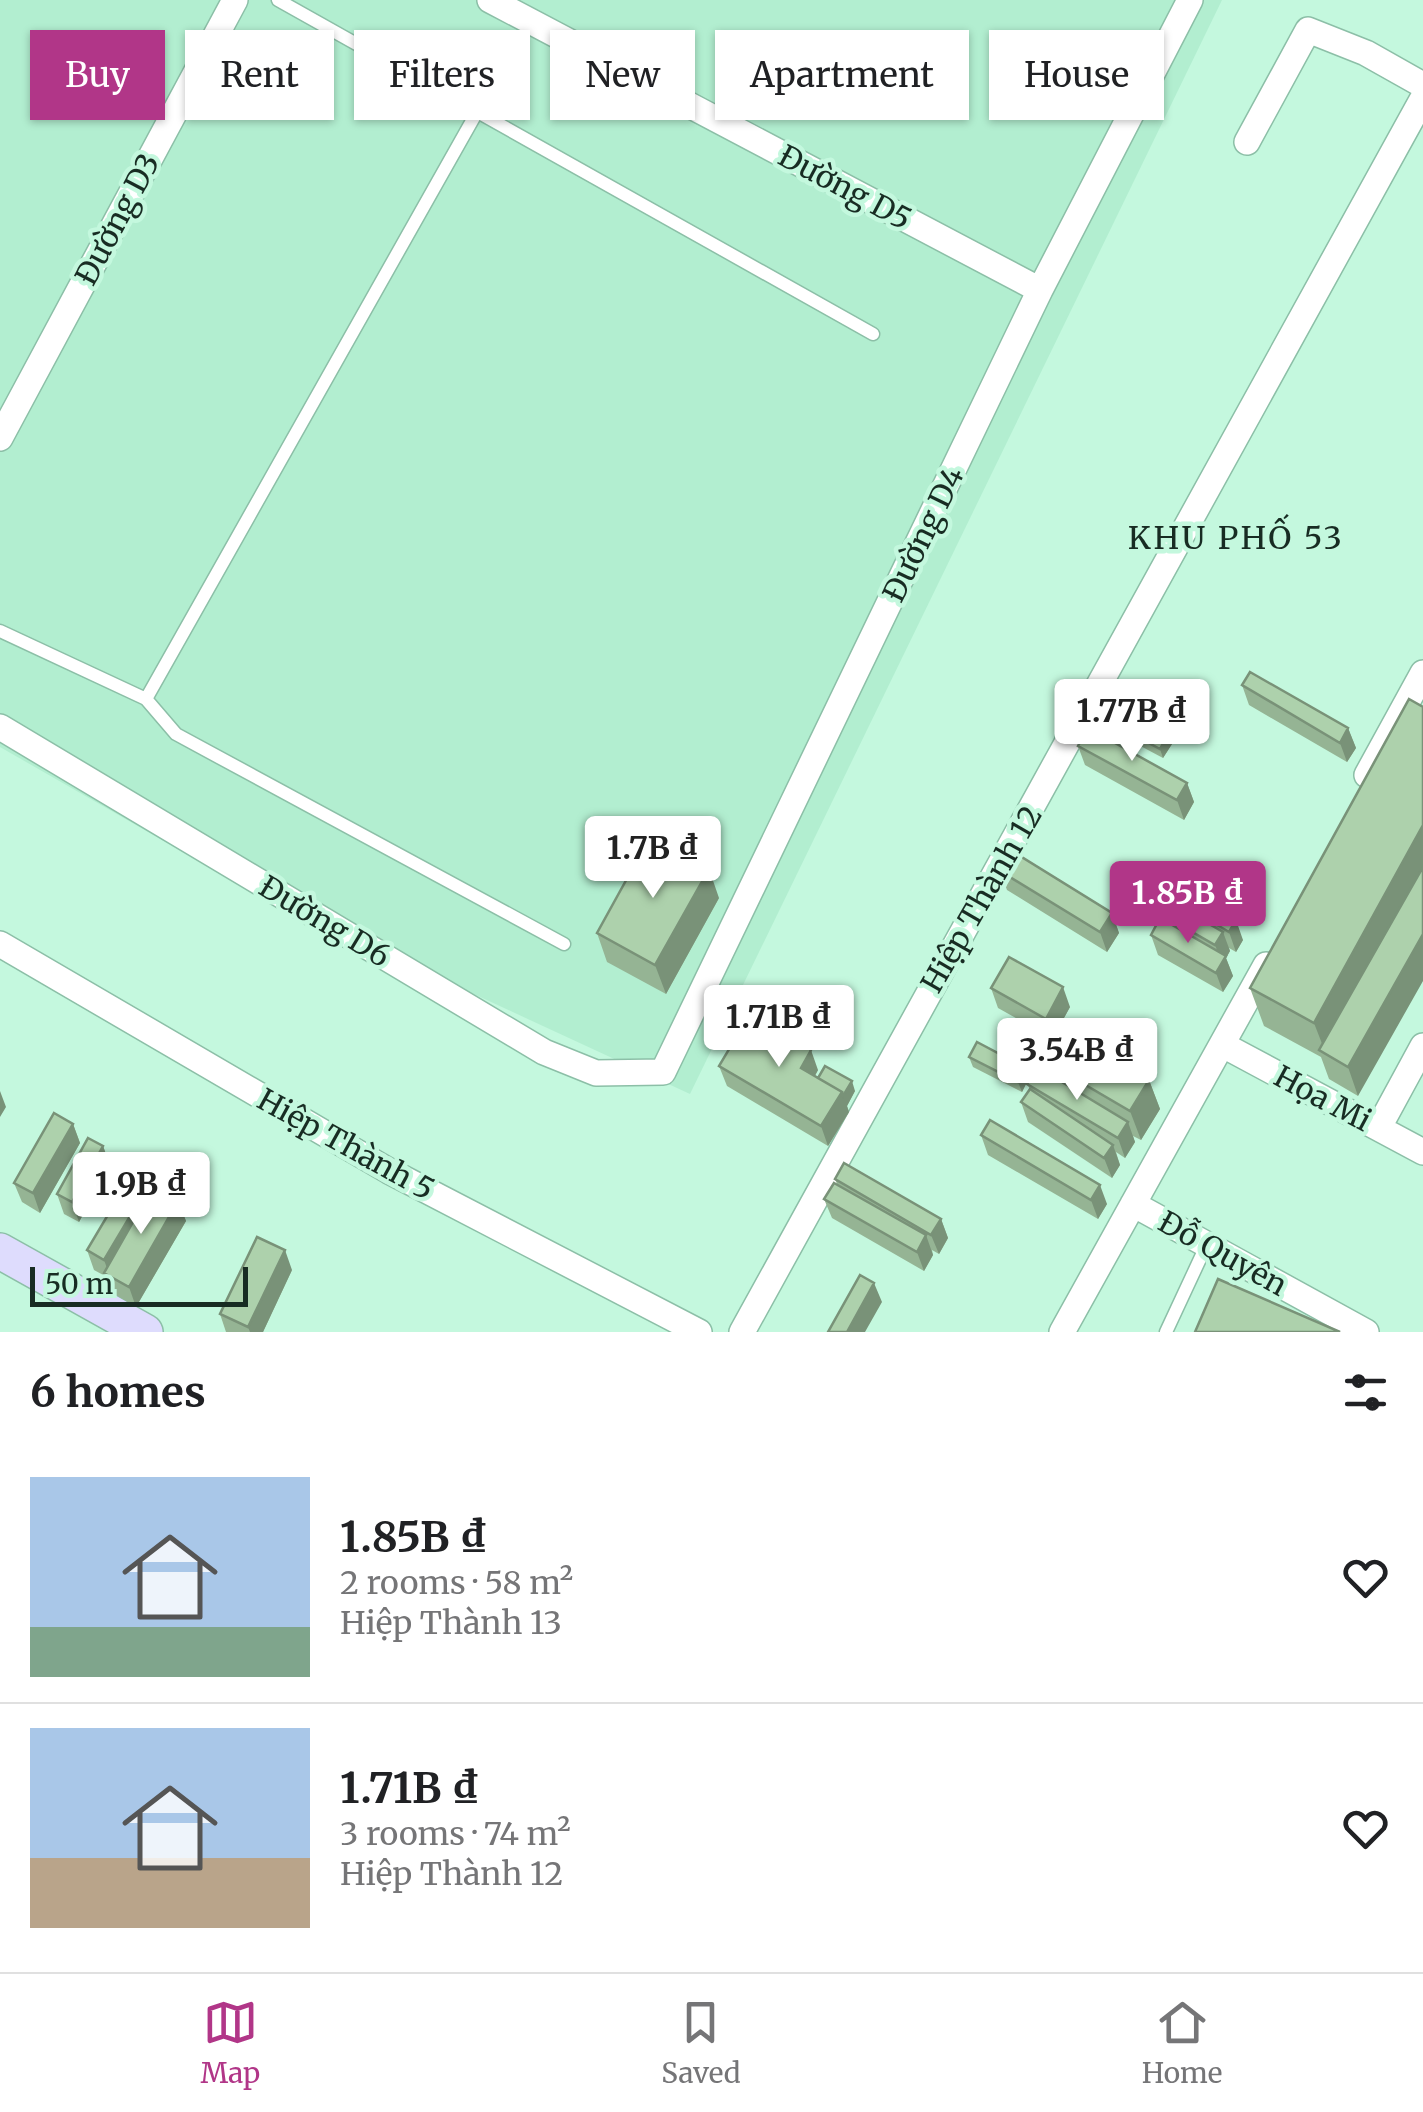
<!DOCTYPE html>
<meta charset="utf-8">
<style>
body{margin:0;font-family:Merriweather,serif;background:#f6f6f6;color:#202124;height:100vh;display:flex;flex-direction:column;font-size:38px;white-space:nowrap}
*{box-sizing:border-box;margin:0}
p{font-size:32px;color:#757577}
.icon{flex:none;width:55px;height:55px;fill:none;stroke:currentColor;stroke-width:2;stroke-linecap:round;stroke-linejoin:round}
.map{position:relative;height:1332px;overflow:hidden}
.drawer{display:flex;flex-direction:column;background:#fff;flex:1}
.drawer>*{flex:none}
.top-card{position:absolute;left:30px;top:30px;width:1365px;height:90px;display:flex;gap:20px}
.scale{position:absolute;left:30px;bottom:25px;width:218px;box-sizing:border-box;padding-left:10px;border:5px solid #182c23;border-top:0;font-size:28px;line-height:35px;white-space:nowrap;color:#182c23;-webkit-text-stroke:8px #c4f8de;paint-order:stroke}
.price{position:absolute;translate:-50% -85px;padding:0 22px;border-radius:10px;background:#fff;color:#222;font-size:32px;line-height:65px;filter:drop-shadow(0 2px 5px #0008)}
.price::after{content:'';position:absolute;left:50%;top:60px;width:30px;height:22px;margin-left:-15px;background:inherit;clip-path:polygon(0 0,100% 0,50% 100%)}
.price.active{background:#b13688;color:#fff}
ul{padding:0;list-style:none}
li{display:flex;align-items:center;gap:30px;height:250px;padding:0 30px}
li+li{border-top:2px solid #e0e0e0}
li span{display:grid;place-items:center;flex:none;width:280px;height:200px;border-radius:0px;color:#555}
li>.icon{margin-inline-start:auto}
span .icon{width:120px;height:120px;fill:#fffc;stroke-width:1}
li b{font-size:42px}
h2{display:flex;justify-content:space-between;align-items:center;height:120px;padding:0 30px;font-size:42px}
.tag{padding:0 35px;border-radius:0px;background:#fff;box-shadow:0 2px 8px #0004;font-size:35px;line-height:90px}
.tag.active{background:#b13688;color:#fff}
.tabs{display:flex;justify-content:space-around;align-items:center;height:140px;border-top:2px solid #e0e0e0;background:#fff;font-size:28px;color:#757577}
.tabs a{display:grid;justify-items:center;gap:5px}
.tabs .active{color:#b13688}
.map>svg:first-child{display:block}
</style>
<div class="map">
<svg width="1423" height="1332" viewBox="0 0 1423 1332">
<rect width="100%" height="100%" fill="#c4f8de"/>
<path fill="#b2eed0" d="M0,0H1222L690,1094L251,891L0,747Z"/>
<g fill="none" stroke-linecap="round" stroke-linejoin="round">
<defs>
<path id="service" d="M278,0L873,334
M477,112L146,699L176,734L564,944
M0,631L146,699
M1166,1332L1207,1244"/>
<path id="minor" d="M490,0L1040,290
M1247,142L1308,30L1366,53L1423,85
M0,438L235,0
M0,727L544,1052L596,1073L663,1072L1040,290L1190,0
M1367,775L1423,673
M0,944L389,1171L699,1332
M1223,1045L1423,1152
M1379,1127L1423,1046
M1133,1204L1366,1332
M742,1332L1423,98
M1062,1332L1266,965"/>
<path id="secondary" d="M0,1251L145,1332"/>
</defs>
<use href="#service" stroke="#8cbfa7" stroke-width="15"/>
<use href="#minor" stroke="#8cbfa7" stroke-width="28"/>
<use href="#secondary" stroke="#8cbfa7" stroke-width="38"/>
<use href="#service" stroke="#fff" stroke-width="12"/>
<use href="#minor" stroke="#fff" stroke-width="25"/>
<use href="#secondary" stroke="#dedcfd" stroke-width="35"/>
</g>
<path fill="#95b494" d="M1242,685L1348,728L1356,748L1347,762L1249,705Z
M1409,699L1358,1096L1329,1079L1321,1057L1264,1026L1250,988Z
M1114,724L1168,734L1172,744L1163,758L1118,734Z
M1078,746L1187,783L1194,802L1184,820L1085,765Z
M1000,871L1112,913L1119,933L1107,952L1007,890Z
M1142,880L1243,940L1236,952L1229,948L1230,951L1226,958L1233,976L1223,992L1158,955L1151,935L1156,926L1135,915L1128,895L1144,886Z
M719,898L666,994L607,962L597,933Z
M991,988L1070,1007L1059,1027L1149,1080L1160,1109L1141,1140L1133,1136L1135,1142L1125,1158L1116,1152L1120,1165L1112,1178L1028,1122L1021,1102L1030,1089L1027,1084L1041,1070L1036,1056L1048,1036L998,1008Z
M969,1057L1029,1078L1022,1092L973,1067Z
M719,1066L818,1070L815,1076L855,1091L847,1106L849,1112L828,1146L727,1086Z
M73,1124L80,1143L40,1213L22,1202L14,1183Z
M981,1135L1107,1204L1098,1219L988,1155Z
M103,1146L110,1165L79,1222L64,1214L57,1194Z
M835,1179L941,1219L948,1238L939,1254L932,1250L933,1255L924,1271L832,1218L824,1199L837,1184Z
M151,1181L153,1187L178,1201L186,1221L136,1307L111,1292L105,1276L94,1270L87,1250Z
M292,1270L263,1332H226L220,1314Z"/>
<path fill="#799278" d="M1348,728L1356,748L1347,762L1340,743Z
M1168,734L1172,744L1163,758L1160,749Z
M1187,783L1194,802L1184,820L1177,800Z
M1423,825V887L1326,1054L1314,1023Z
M709,869L719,898L666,994L655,965Z
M1112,913L1119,933L1107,952L1100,932Z
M1236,920L1243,940L1236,952L1229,932Z
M1223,932L1230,951L1226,958L1233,976L1223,992L1216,973L1222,963L1215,945Z
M1423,934V981L1358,1096L1348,1067Z
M1063,987L1070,1007L1053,1038L1046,1019Z
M811,1050L818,1070L808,1088L801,1068Z
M1026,1068L1029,1078L1022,1092L1018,1082Z
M1149,1080L1160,1109L1141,1140L1130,1111Z
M852,1081L855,1091L847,1106L849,1112L828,1146L821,1126L842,1092Z
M0,1091L6,1107L0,1117Z
M1128,1122L1135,1142L1125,1158L1118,1138Z
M73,1124L80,1143L40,1213L33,1193Z
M1113,1145L1120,1165L1112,1178L1104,1158Z
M103,1146L110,1165L79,1222L72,1202Z
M151,1181L159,1201L110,1276L104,1260Z
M1100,1185L1107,1204L1098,1219L1091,1200Z
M178,1201L186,1221L136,1307L129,1287Z
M941,1219L948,1238L939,1254L931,1235Z
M926,1235L933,1255L924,1271L917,1252Z
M285,1250L292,1270L263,1332H250L248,1327Z
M874,1283L882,1302L865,1332H847Z"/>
<path fill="#add1ac" stroke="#799278" stroke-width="2.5" d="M1250,672L1348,728L1340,743L1242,685Z
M1409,699L1423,707V825L1314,1023L1250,988Z
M1122,709L1168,734L1160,749L1114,724Z
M1088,728L1187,783L1177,800L1078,746Z
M650,837L709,869L655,965L597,933Z
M1012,851L1112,913L1100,932L1000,871Z
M1423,867V934L1348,1067L1319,1050Z
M1149,868L1236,920L1229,932L1142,880Z
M1136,882L1223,932L1215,945L1128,895Z
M1160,918L1226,956L1216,973L1151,935Z
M1009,957L1063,987L1046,1019L991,988Z
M750,1014L811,1050L801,1068L842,1092L821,1126L719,1066Z
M1055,1024L1149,1080L1130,1111L1036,1056Z
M977,1042L1026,1068L1018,1082L969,1057Z
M825,1066L852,1081L843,1096L842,1092L818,1078Z
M1037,1067L1128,1122L1118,1138L1027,1084Z
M1030,1089L1113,1145L1104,1158L1021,1102Z
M54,1113L73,1124L33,1193L14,1183Z
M990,1120L1100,1185L1091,1200L981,1135Z
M88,1138L103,1146L72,1202L57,1194Z
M844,1163L941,1219L931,1235L835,1179Z
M134,1171L151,1181L104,1260L87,1250Z
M834,1183L926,1235L917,1252L824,1199Z
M153,1187L178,1201L129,1287L104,1273Z
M257,1237L285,1250L248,1327L220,1314Z
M860,1275L874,1283L847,1332H828Z
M1218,1279L1340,1332H1195Z"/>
<g text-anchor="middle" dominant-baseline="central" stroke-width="9" stroke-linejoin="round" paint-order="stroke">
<g font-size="30" fill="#182c23" stroke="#c4f8de">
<text transform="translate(845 187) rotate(28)">Đường D5</text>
<text transform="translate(117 219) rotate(-62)">Đường D3</text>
<text transform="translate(923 534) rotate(-64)">Đường D4</text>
<text transform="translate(981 899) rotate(-60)">Hiệp Thành 12</text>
<text transform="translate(325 921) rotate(31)">Đường D6</text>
<text transform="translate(1323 1098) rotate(28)">Họa Mi</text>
<text transform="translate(346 1144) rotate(29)">Hiệp Thành 5</text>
<text transform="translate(1223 1253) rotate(29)">Đỗ Quyên</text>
</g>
<g font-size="32" letter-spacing="2.5" fill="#182c23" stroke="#c4f8de">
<text x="1236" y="538">KHU PHỐ 53</text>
</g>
</g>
</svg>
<div class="scale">50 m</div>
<b class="price" style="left:1132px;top:764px">1.77B ₫</b>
<b class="price" style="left:653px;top:901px">1.7B ₫</b>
<b class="price active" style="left:1188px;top:946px">1.85B ₫</b>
<b class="price" style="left:779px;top:1070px">1.71B ₫</b>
<b class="price" style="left:1077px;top:1103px">3.54B ₫</b>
<b class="price" style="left:141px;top:1237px">1.9B ₫</b>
<div class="top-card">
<a class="tag active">Buy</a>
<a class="tag">Rent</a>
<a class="tag">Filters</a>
<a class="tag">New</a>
<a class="tag">Apartment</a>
<a class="tag">House</a>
</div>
</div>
<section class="drawer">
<h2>6 homes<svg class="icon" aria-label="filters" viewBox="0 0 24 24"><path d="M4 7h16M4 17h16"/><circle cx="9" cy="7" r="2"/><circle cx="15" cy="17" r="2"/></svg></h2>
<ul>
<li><span style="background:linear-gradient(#a9c7e8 75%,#7fa58c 0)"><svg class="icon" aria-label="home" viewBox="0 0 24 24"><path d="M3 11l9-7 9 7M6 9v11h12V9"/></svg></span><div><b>1.85B ₫</b><p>2 rooms · 58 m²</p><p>Hiệp Thành 13</p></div><svg class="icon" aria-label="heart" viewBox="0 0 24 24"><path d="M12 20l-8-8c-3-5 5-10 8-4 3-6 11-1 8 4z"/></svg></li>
<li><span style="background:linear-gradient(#a9c7e8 65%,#b9a48a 0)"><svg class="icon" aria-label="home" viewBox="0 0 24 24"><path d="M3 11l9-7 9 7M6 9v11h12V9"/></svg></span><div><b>1.71B ₫</b><p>3 rooms · 74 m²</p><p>Hiệp Thành 12</p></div><svg class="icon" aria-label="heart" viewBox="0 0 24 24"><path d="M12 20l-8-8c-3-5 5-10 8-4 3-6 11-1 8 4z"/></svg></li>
</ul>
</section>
<nav class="tabs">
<a class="active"><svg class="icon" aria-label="map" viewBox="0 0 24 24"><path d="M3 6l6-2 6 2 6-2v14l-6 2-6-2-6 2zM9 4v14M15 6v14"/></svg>Map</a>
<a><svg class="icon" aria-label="saved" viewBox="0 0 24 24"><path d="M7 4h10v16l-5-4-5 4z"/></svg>Saved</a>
<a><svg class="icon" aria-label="home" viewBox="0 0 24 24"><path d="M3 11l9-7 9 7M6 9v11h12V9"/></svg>Home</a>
</nav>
